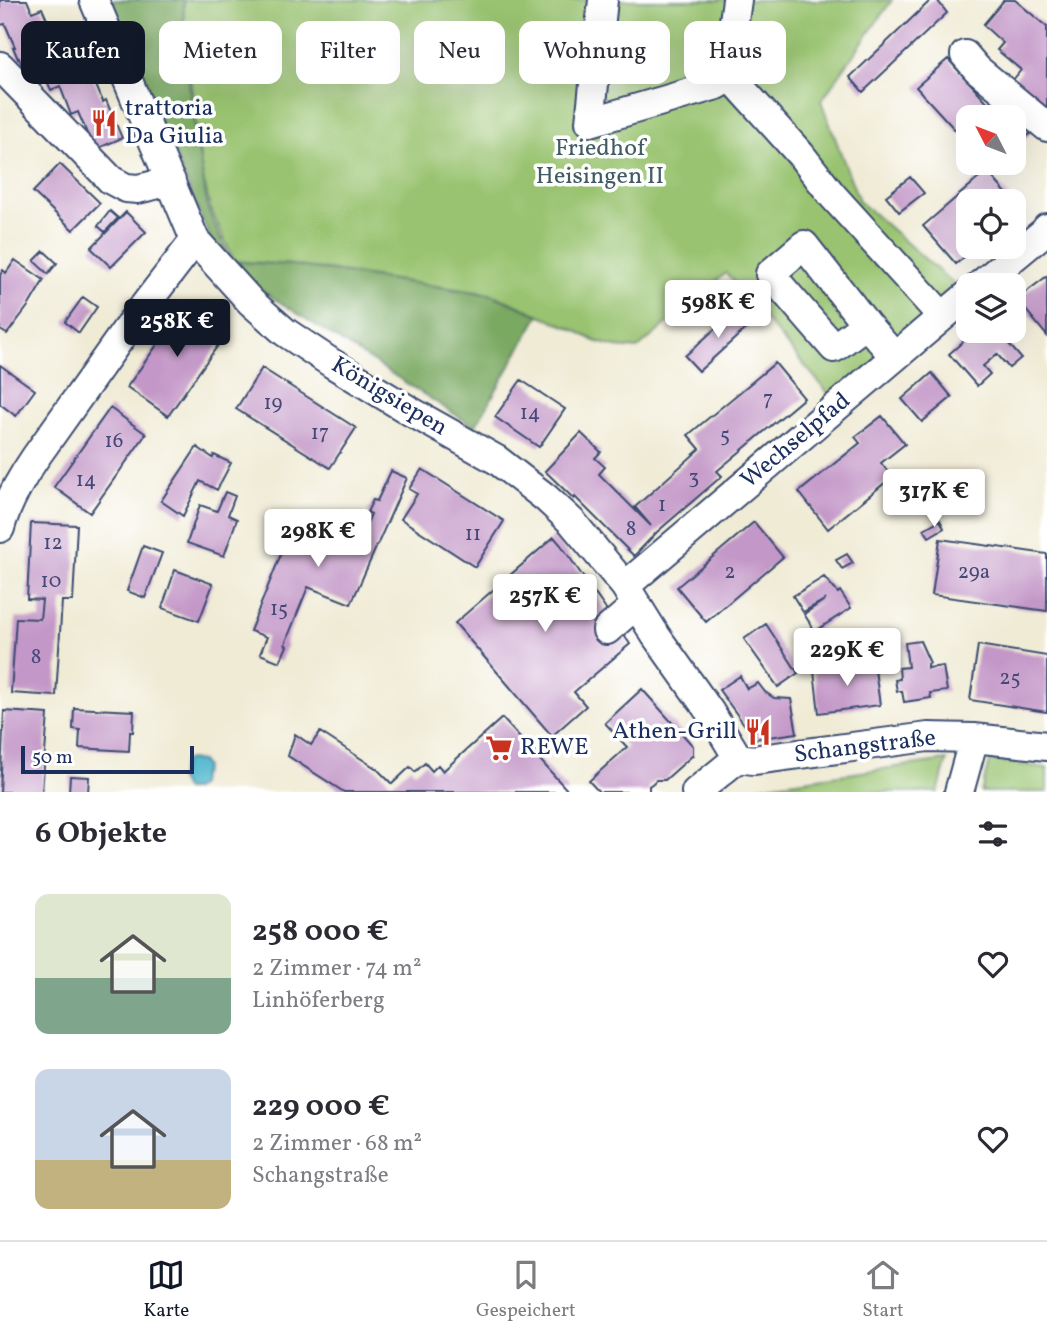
<!DOCTYPE html>
<html lang="de">
<meta charset="utf-8">
<style>
body{margin:0;font-family:Vollkorn,serif;background:#f2f2f3;color:#2b2b33;height:100vh;display:flex;flex-direction:column;font-size:26px;white-space:nowrap}
*{box-sizing:border-box;margin:0}
p{font-size:23px;color:#7c7c81}
.icon{flex:none;width:38px;height:38px;fill:none;stroke:currentColor;stroke-width:2;stroke-linecap:round;stroke-linejoin:round}
.map{position:relative;height:792px;overflow:hidden}
.sheet{display:flex;flex-direction:column;background:#fff;flex:1}
.sheet>*{flex:none}
.hud{position:absolute;left:21px;top:21px;width:1006px;height:63px;display:flex;gap:14px}
.needle{width:46px;rotate:312deg}
.controls{position:absolute;left:956px;top:105px;display:grid;gap:14px}
.controls a{display:grid;place-items:center;width:70px;height:70px;border-radius:14px;background:#fff;box-shadow:0 7px 28px #0002;font-size:35px}
.scale{position:absolute;left:21px;bottom:18px;width:173px;box-sizing:border-box;padding-left:7px;border:4px solid #1b2f5e;border-top:0;font-size:19px;line-height:24px;white-space:nowrap;color:#1b2f5e;-webkit-text-stroke:5px #fff;paint-order:stroke}
.price{position:absolute;translate:-50% -60px;padding:0 16px;border-radius:7px;background:#fff;color:#222;font-size:23px;line-height:46px;filter:drop-shadow(0 2px 4px #0008)}
.price::after{content:'';position:absolute;left:50%;top:42px;width:21px;height:16px;margin-left:-10px;background:inherit;clip-path:polygon(0 0,100% 0,50% 100%)}
.price.on{background:#111827;color:#fff}
ul{padding:0;list-style:none}
li{display:flex;align-items:center;gap:21px;height:175px;padding:0 35px}
li span{display:grid;place-items:center;flex:none;width:196px;height:140px;border-radius:14px;color:#555}
li>.icon{margin-inline-start:auto}
span .icon{width:84px;height:84px;fill:#fffc;stroke-width:1}
li b{font-size:30px}
h2{display:flex;justify-content:space-between;align-items:center;height:84px;padding:0 35px;font-size:30px}
.tag{padding:0 24px;border-radius:14px;background:#fff;box-shadow:0 7px 28px #0002;font-size:24px;line-height:63px}
.tag.on{background:#111827;color:#fff}
.dock{display:flex;justify-content:space-around;align-items:center;height:98px;border-top:2px solid #e1e1e2;background:#fff;font-size:19px;color:#7c7c81}
.dock a{display:grid;justify-items:center;gap:4px}
.dock .on{color:#111827}
.map>svg:first-child{display:block}
</style>
<div class="map">
<svg width="1047" height="792" viewBox="0 0 1047 792">
<rect width="100%" height="100%" fill="#fff"/>
<filter id="ink" filterUnits="userSpaceOnUse"><feTurbulence type="fractalNoise" baseFrequency=".0143" numOctaves="2"/><feDisplacementMap in="SourceGraphic" scale="14" xChannelSelector="R" yChannelSelector="G"/><feConvolveMatrix kernelMatrix="1 2 1 2 8 2 1 2 1" color-interpolation-filters="sRGB"/></filter>
<filter id="wash" filterUnits="userSpaceOnUse"><feTurbulence type="fractalNoise" baseFrequency=".00686" numOctaves="4" result="noise"/><feDisplacementMap in="SourceGraphic" scale="28" xChannelSelector="R" yChannelSelector="G"/><feGaussianBlur stdDeviation="1.57" result="paint"/><feColorMatrix in="noise" values="0 0 0 0 0 0 0 0 0 0 0 0 0 0 0 0 0 1.4 0 .05"/><feComposite in="paint" operator="in"/></filter>
<g filter="url(#wash)">
<rect width="100%" height="100%" fill="#f0ebd5"/>
<path fill="#99c370" stroke="#5a7967" stroke-width="2" d="M184,0H892L821,101L859,201L957,287L834,400L726,273L637,349L615,347L595,341L575,330L491,294L292,265L234,261L210,207L202,173L184,28Z
M947,760L938,792H741L761,786Z
M990,760L1047,768V792H981Z"/>
<path fill="#7aa962" stroke="#4a6c60" stroke-width="2" d="M108,0H184L183,27L194,125L208,209L229,257L224,259L210,238L170,143L145,91Z
M234,262L292,265L492,295L539,315L475,427L256,287Z"/>
<path fill="#4fb7cd" stroke="#357396" stroke-width="2" d="M185,760L201,761L205,767L203,774L201,775L200,785L194,790H185L179,780C181,773 181,766 185,760Z"/>
<g id="blocks">
<path fill="#c397c7" d="M0,0H27L32,12L42,8L52,31L60,28L69,49L73,47L85,75L91,73L103,102L106,100L122,138L94,150L78,112L71,115L60,86L51,90L38,62L47,58L23,67L19,58L18,59L13,47H15L5,24L0,25Z
M931,0H937L947,13L863,92L850,77Z
M1004,0H1015L1047,27V108L1013,80L1021,70L997,50L1003,43L983,25Z
M948,59L990,105L999,96L1032,132L1013,149V117H968V124L958,133L916,87Z
M60,164L100,203L73,230L33,192Z
M987,171L1013,201H968V247H976L956,264L923,226Z
M910,177L924,193L899,212L886,196Z
M110,211L118,218L105,232L98,226Z
M126,212L146,232L111,267L91,248Z
M44,251L57,263L48,274L34,261Z
M15,260L44,280L29,305L7,334L0,330V275L3,270L6,273Z
M1047,276V336L1017,299Z
M83,297L97,307L79,333L65,322Z
M187,303L228,331L168,416L127,387Z
M737,309L751,324L699,371L685,356Z
M975,331H983L992,341L1000,334L1021,358L1009,368L997,354L983,366L990,374L977,386L949,354Z
M775,363L804,398L717,471L722,476L657,532L634,556L575,497L574,499L545,471L581,433L601,452L595,458L605,467L599,474L651,526L635,507L700,449L688,435Z
M0,365L35,390L16,416L0,404Z
M262,368L356,428L330,468L236,409Z
M932,373L952,397L922,422L902,399Z
M521,380L565,409L539,447L495,417Z
M110,408L146,434L90,513L54,487Z
M882,416L905,444L881,463L892,477L828,529L799,492L860,443L855,437Z
M197,447L213,458L214,455L231,463L217,490L200,481L183,516L161,501Z
M422,469L504,521L475,567L401,519L417,494L409,489Z
M391,471L407,478L351,604L308,587L285,644L287,646L280,662L260,654L267,637L250,631L283,549L272,544L280,524L291,529L294,521L356,548L371,514L367,512L373,500L377,501Z
M225,492L235,496L228,515L237,519L224,556L187,543L200,505L217,511Z
M940,520L944,528L929,537L924,529Z
M754,522L783,557L706,622L677,587Z
M31,523L77,525L73,601H62L56,696L11,693L16,618L40,619L42,600L27,599Z
M554,537L561,545L630,644L574,692L586,706L552,736L455,623Z
M940,539L1047,554V611L932,595Z
M143,546L162,553L145,598L127,591Z
M847,554L853,563L842,569L836,560Z
M175,570L213,584L199,621L162,608Z
M824,577L838,593L840,591L851,608L815,631L804,614L826,599L803,612L793,596Z
M766,624L798,673L778,687L744,639Z
M920,641L930,663L927,664V668L943,666L947,691L930,693L931,698L904,702L902,691H897L895,680L900,679L899,668L908,667L905,643Z
M978,645L1047,656V712L970,700Z
M874,663L880,705L819,713L814,671Z
M740,676L747,689L758,683L765,692L774,698L791,699L797,733L755,739L719,690Z
M642,689L693,746V755L665,780H656L653,783L649,786V792H599L589,781L627,747L605,723Z
M74,708L134,711L133,732H130L129,751L79,748L80,730L73,729Z
M4,711L48,714L42,792H0Z
M502,718L569,792H344L288,756L295,734L311,745L320,732L377,769L392,784L410,767L415,772L425,763L432,771L438,765L443,771Z
M70,776L89,777L88,792H69Z"/>
</g>
</g>
<g filter="url(#ink)">
<use href="#blocks" fill-opacity="0" stroke="#3b4b70" stroke-width="2"/>
<g fill="none" stroke-linecap="round" stroke-linejoin="round">
<defs>
<path id="minor" d="M94,0L195,240L251,302L285,332L333,364L410,411L497,460L546,498L572,522L625,586L656,636L710,712L738,758
M603,0L590,122L717,85L731,77L801,155L832,195L942,316
M965,55L977,69L1047,127
M0,66L111,180L126,188L138,189L171,181
M731,77L728,63L737,0
M980,285L1044,232L1047,228
M866,324L834,348L770,274L804,245L866,324L895,357
M0,528C7,502 20,480 35,458L131,323L195,240
M625,586L968,295
M607,630L636,605
M696,792L738,758L753,760L769,758L928,737L974,738L1047,746
M959,792L974,738"/>
</defs>
<use href="#minor" stroke="#3b4b70" stroke-width="32"/>
<use href="#minor" stroke="#fff" stroke-width="28"/>
</g>
</g>
<defs>
<symbol id="restaurant-bare" viewBox="-9 -9 18 18"><path d="M-5-6h1v4h1v-4h1v4h1v-4h1v5L-1.5 .5V6h-2V.5L-5-1ZM5-6V6H3V1.5H1.5Q1.5-4 5-6Z" fill="#c8321e" stroke="#fff" stroke-width="2.5" paint-order="stroke"/></symbol>
<symbol id="supermarket-bare" viewBox="-9 -9 18 18"><path d="M-6-5.5h2.5l.6 2H6L4.5 2H-2.5L-4.4-4H-6ZM-1.5 3.2a1.3 1.3 0 1 0 .1 0ZM3 3.2a1.3 1.3 0 1 0 .1 0Z" fill="#c8321e" stroke="#fff" stroke-width="2.5" paint-order="stroke"/></symbol>
</defs>
<g fill-rule="evenodd">
<use href="#restaurant-bare" x="85" y="104" width="38" height="38"/>
<use href="#restaurant-bare" x="739" y="713" width="38" height="38"/>
<use href="#supermarket-bare" x="480" y="729" width="38" height="38"/>
</g>
<g text-anchor="middle" dominant-baseline="central" stroke-width="7" stroke-linejoin="round" paint-order="stroke">
<g font-size="21" fill="#454978">
<text x="768" y="399">7</text>
<text x="273" y="403">19</text>
<text x="530" y="413">14</text>
<text x="320" y="433">17</text>
<text x="725" y="435">5</text>
<text x="114" y="441">16</text>
<text x="694" y="477">3</text>
<text x="86" y="480">14</text>
<text x="662" y="505">1</text>
<text x="631" y="529">8</text>
<text x="473" y="534">11</text>
<text x="53" y="543">12</text>
<text x="730" y="572">2</text>
<text x="974" y="572">29a</text>
<text x="51" y="581">10</text>
<text x="279" y="609">15</text>
<text x="36" y="657">8</text>
<text x="1010" y="678">25</text>
</g>
<g font-size="24" fill="#1b2f5e" stroke="#fff" text-anchor="start">
<text x="125" y="109">trattoria<tspan x="125" dy="28">Da Giulia</tspan></text>
<text x="737" y="732" text-anchor="end">Athen-Grill</text>
<text x="520" y="748">REWE</text>
</g>
<g font-size="24" fill="#415b63" stroke="#fff">
<text x="600" y="149">Friedhof<tspan x="600" dy="28">Heisingen II</tspan></text>
</g>
<g font-size="24" fill="#1b2f5e" stroke="#fff">
<text transform="translate(389 397) rotate(31)">Königsiepen</text>
<text transform="translate(796 441) rotate(-40)">Wechselpfad</text>
<text transform="translate(865 747) rotate(-7)">Schangstraße</text>
</g>
</g>
</svg>
<div class="controls">
<a><svg class="needle" viewBox="-14 -14 28 28"><path d="M0-13l5 13h-10z" fill="#e53935"/><path d="M0 13l5-13h-10z" fill="#7c7c81"/></svg></a>
<a><svg class="icon" aria-label="locate" viewBox="0 0 24 24"><circle cx="12" cy="12" r="6"/><path d="M12 2v4M12 18v4M2 12h4M18 12h4"/></svg></a>
<a><svg class="icon" aria-label="layers" viewBox="0 0 24 24"><path d="M12 4l9 5-9 5-9-5zM3 14l9 5 9-5"/></svg></a>
</div>
<div class="scale">50 m</div>
<b class="price" style="left:718px;top:340px">598K €</b>
<b class="price on" style="left:177px;top:359px">258K €</b>
<b class="price" style="left:934px;top:529px">317K €</b>
<b class="price" style="left:318px;top:569px">298K €</b>
<b class="price" style="left:545px;top:634px">257K €</b>
<b class="price" style="left:847px;top:688px">229K €</b>
<div class="hud">
<a class="tag on">Kaufen</a>
<a class="tag">Mieten</a>
<a class="tag">Filter</a>
<a class="tag">Neu</a>
<a class="tag">Wohnung</a>
<a class="tag">Haus</a>
</div>
</div>
<section class="sheet">
<h2>6 Objekte<svg class="icon" aria-label="filters" viewBox="0 0 24 24"><path d="M4 7h16M4 17h16"/><circle cx="9" cy="7" r="2"/><circle cx="15" cy="17" r="2"/></svg></h2>
<ul>
<li><span style="background:linear-gradient(#dfe7d0 60%,#7fa58c 0)"><svg class="icon" aria-label="home" viewBox="0 0 24 24"><path d="M3 11l9-7 9 7M6 9v11h12V9"/></svg></span><div><b>258 000 €</b><p>2 Zimmer · 74 m²</p><p>Linhöferberg</p></div><svg class="icon" aria-label="heart" viewBox="0 0 24 24"><path d="M12 20l-8-8c-3-5 5-10 8-4 3-6 11-1 8 4z"/></svg></li>
<li><span style="background:linear-gradient(#c9d6e8 65%,#c2b280 0)"><svg class="icon" aria-label="home" viewBox="0 0 24 24"><path d="M3 11l9-7 9 7M6 9v11h12V9"/></svg></span><div><b>229 000 €</b><p>2 Zimmer · 68 m²</p><p>Schangstraße</p></div><svg class="icon" aria-label="heart" viewBox="0 0 24 24"><path d="M12 20l-8-8c-3-5 5-10 8-4 3-6 11-1 8 4z"/></svg></li>
</ul>
</section>
<nav class="dock">
<a class="on"><svg class="icon" aria-label="map" viewBox="0 0 24 24"><path d="M3 6l6-2 6 2 6-2v14l-6 2-6-2-6 2zM9 4v14M15 6v14"/></svg>Karte</a>
<a><svg class="icon" aria-label="saved" viewBox="0 0 24 24"><path d="M7 4h10v16l-5-4-5 4z"/></svg>Gespeichert</a>
<a><svg class="icon" aria-label="home" viewBox="0 0 24 24"><path d="M3 11l9-7 9 7M6 9v11h12V9"/></svg>Start</a>
</nav>
